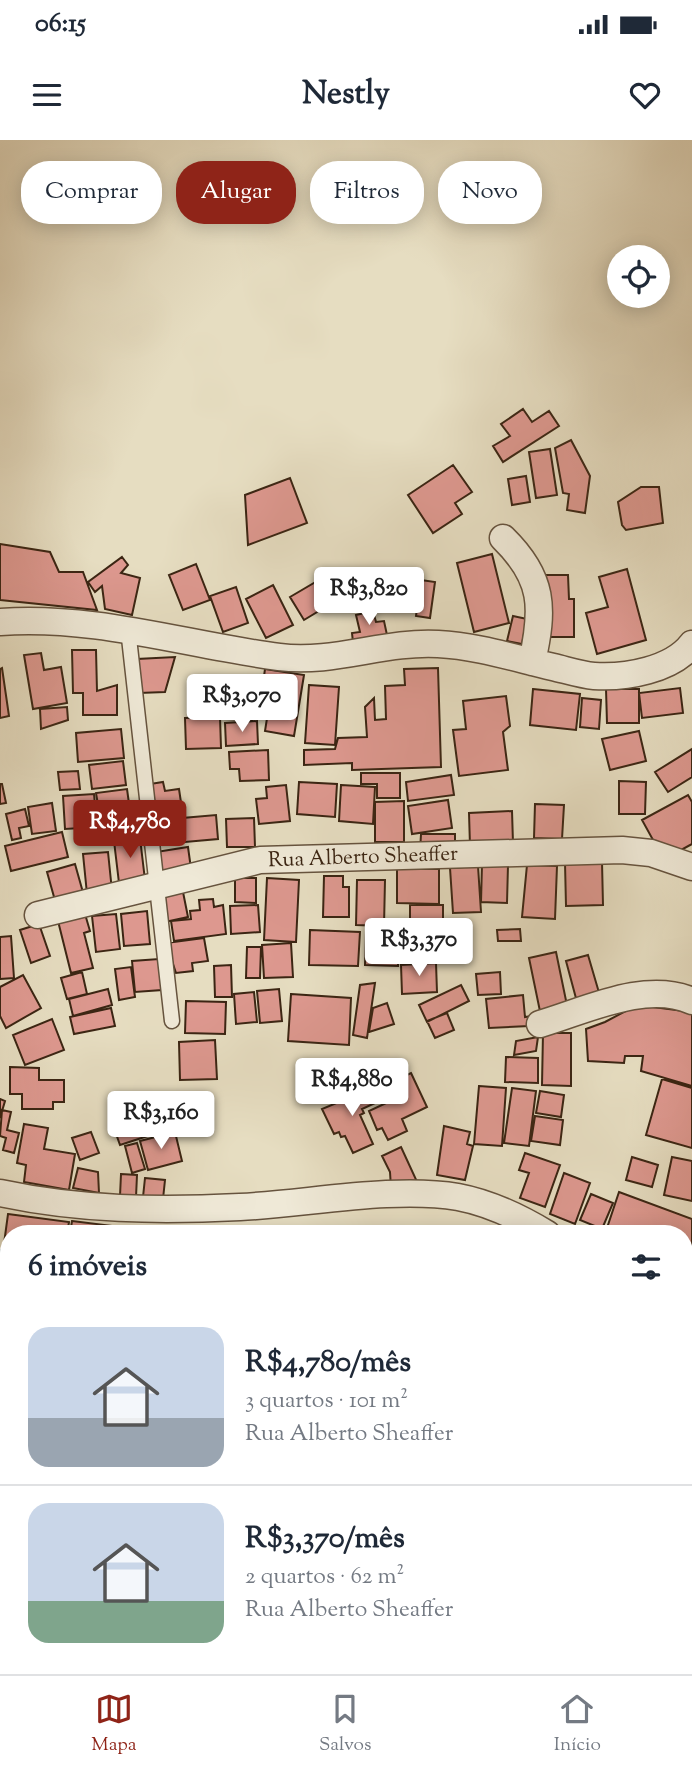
<!DOCTYPE html>
<html lang="pt">
<meta charset="utf-8">
<style>
body{margin:0;font-family:"Sorts Mill Goudy",serif;background:#f6f6f7;color:#1f2937;height:100vh;display:flex;flex-direction:column;font-size:26px;white-space:nowrap}
*{box-sizing:border-box;margin:0}
p{font-size:23px;color:#747a83}
.icon{flex:none;width:38px;height:38px;fill:none;stroke:currentColor;stroke-width:2;stroke-linecap:round;stroke-linejoin:round}
.map{position:relative;flex:1;overflow:hidden}
.drawer{position:absolute;left:0px;top:1085px;width:693px;height:450px;display:flex;flex-direction:column;background:#fff;border-radius:28px 28px 0 0;box-shadow:0 4px 18px #0003}
.drawer>*{flex:none}
.guide{position:absolute;left:21px;top:21px;width:651px;height:63px;display:flex;gap:14px}
.tools{position:absolute;left:607px;top:105px;display:grid;gap:14px}
.tools a{display:grid;place-items:center;width:63px;height:63px;border-radius:50%;background:#fff;box-shadow:0 4px 18px #0003;font-size:35px}
.price{position:absolute;translate:-50% -60px;padding:0 16px;border-radius:7px;background:#fff;color:#222;font-size:23px;line-height:46px;filter:drop-shadow(0 2px 4px #0008)}
.price::after{content:'';position:absolute;left:50%;top:42px;width:21px;height:16px;margin-left:-10px;background:inherit;clip-path:polygon(0 0,100% 0,50% 100%)}
.price.selected{background:#8f2418;color:#fff}
ul{padding:0;list-style:none}
li{display:flex;align-items:center;gap:21px;height:175px;padding:0 28px}
li+li{border-top:2px solid #e0e1e3}
li span{display:grid;place-items:center;flex:none;width:196px;height:140px;border-radius:21px;color:#555}
li>.icon{margin-inline-start:auto}
span .icon{width:84px;height:84px;fill:#fffc;stroke-width:1}
li b{font-size:30px}
h2{display:flex;justify-content:space-between;align-items:center;height:84px;padding:0 28px;font-size:30px}
.chip{padding:0 24px;border-radius:28px;background:#fff;box-shadow:0 4px 18px #0003;font-size:24px;line-height:63px}
.chip.selected{background:#8f2418;color:#fff}
.status{display:flex;justify-content:space-between;align-items:center;height:49px;padding:0 35px;background:#fff;direction:ltr}
.status svg{height:19px;fill:currentColor}
header{display:flex;justify-content:space-between;align-items:center;height:91px;padding:0 28px;background:#fff;font-size:32px;font-weight:700}
.tab-bar{display:flex;justify-content:space-around;align-items:center;height:98px;border-top:2px solid #e0e1e3;background:#fff;font-size:19px;color:#747a83}
.tab-bar a{display:grid;justify-items:center;gap:4px}
.tab-bar .selected{color:#8f2418}
.map>svg:first-child{display:block}
</style>
<div class="status"><b>06:15</b><svg viewBox="0 0 49 12"><path d="M0 12V9h3v3zM5 12V6h3v6zM10 12V3h3v9zM15 12V0h3v12zM26 1h20v11H26zM47 4h2v5h-2z"/></svg></div>
<header><svg class="icon" aria-label="menu" viewBox="0 0 24 24"><path d="M4 6h16M4 12h16M4 18h16"/></svg>Nestly<svg class="icon" aria-label="heart" viewBox="0 0 24 24"><path d="M12 20l-8-8c-3-5 5-10 8-4 3-6 11-1 8 4z"/></svg></header>
<div class="map">
<svg width="692" height="1534" viewBox="0 0 692 1534">
<rect width="100%" height="100%" fill="#e6ddc1"/>
<filter id="stains"><feTurbulence type="fractalNoise" baseFrequency=".00286" numOctaves="4"/><feColorMatrix values="0 0 0 0 .2 0 0 0 0 .09 0 0 0 0 .02 0 0 0 .5 -.17"/></filter>
<radialGradient id="worn" r=".72"><stop offset=".6" stop-color="#630" stop-opacity="0"/><stop offset="1" stop-color="#630" stop-opacity=".3"/></radialGradient>
<path fill="#b9bf90" stroke="#7a7252" stroke-width="2" d="M9,1324V1526H386L363,1534H0V1327Z"/>
<g fill="none" stroke-linecap="round" stroke-linejoin="round">
<path stroke="#9cb9be" stroke-width="42" d="M0,1130H9
M684,1205L692,1210"/>
</g>
<path fill="#dd988f" stroke="#3b2513" stroke-width="2" d="M523,269L532,282L549,271L559,286L503,322L493,306L510,296L501,284Z
M571,300L590,336L585,373L567,370L569,354L563,353L555,308Z
M550,309L557,355L536,358L529,312Z
M453,325L472,352L455,363L462,374L433,393L408,355Z
M526,336L530,362L512,365L508,339Z
M290,338L307,383L248,405L245,355Z
M641,347H659L663,383L626,390L622,385L618,362Z
M0,404L50,412L59,432H83L97,470L0,460Z
M492,414L509,483L474,492L457,423Z
M122,417L128,425L121,433L140,438L132,475L105,469L102,446L95,452L88,442Z
M196,424L210,460L183,470L169,435Z
M627,429L646,500L597,514L586,473L608,467L599,437Z
M546,435H568L569,459H574V497H547Z
M319,440L327,466L304,480L290,457Z
M399,440L405,459L382,466L376,447Z
M421,440L435,442L430,478L416,476Z
M273,445L293,485L266,498L246,459Z
M236,447L248,483L223,492L210,456Z
M373,471L376,482L384,481L387,495L353,502L352,493L360,492L356,475Z
M513,476L527,479L522,504L507,501Z
M72,510H96L97,551L117,545V575H83V553H73Z
M41,513L44,530L61,527L67,563L33,569L24,515Z
M175,517L165,552L139,553L137,519Z
M2,528L9,576L0,578V529Z
M438,528L441,627L352,630V623L304,625V610L335,609L338,598L367,597L365,567L374,558L375,580L386,579L385,546L405,545L404,529Z
M265,529L304,535L294,596L265,591L271,553L262,551Z
M224,541H252V580L224,579Z
M309,545L339,547L335,605L305,603Z
M680,548L683,573L642,578L639,553Z
M533,549L580,554L576,590L530,585Z
M606,549H639V583H607Z
M506,556L510,586L503,592L508,630L459,636L453,590L466,589L463,561Z
M582,558L601,560L599,589L580,587Z
M67,567L68,580L41,589L40,569Z
M220,577L221,608L186,609L185,578Z
M257,581L258,604L226,606L225,583Z
M121,589L124,618L78,622L76,593Z
M639,591L646,621L610,630L602,599Z
M692,609V637L668,652L655,632Z
M268,610L269,640L240,641L239,629H230L229,612Z
M123,621L126,645L92,649L89,625Z
M78,631L80,649L60,650L58,632Z
M361,633H400V658H377V644H361Z
M451,635L454,655L408,661L406,642Z
M619,641L646,642L645,674H619Z
M163,642L165,651L179,649L183,676L152,681L150,644Z
M299,642L337,644L335,677L297,674Z
M0,644H2L6,663L0,664Z
M286,645L290,681L259,684L256,659L267,658L266,647Z
M341,645L375,647L373,684L339,681Z
M127,649L131,678L101,683L96,653Z
M94,654L97,687L65,689L63,656Z
M688,655L692,662V704L672,715L658,709L642,680Z
M448,660L452,688L412,694L408,666Z
M404,661V702H375V662Z
M52,663L56,691L32,694L28,667Z
M535,664L564,665L562,699L534,698Z
M25,669L29,686L19,688L21,698L12,700L6,674Z
M512,671L513,703L470,706L469,673Z
M216,675L218,699L174,703L171,679Z
M254,678L255,707H227L226,679Z
M62,692L68,717L11,731L5,706Z
M421,694H455V712H420Z
M140,698L145,740L119,743L114,701Z
M188,707L192,736L159,740L156,712Z
M108,712L112,751L87,754L83,714Z
M602,722L603,765L566,766L565,723Z
M75,724L84,756L56,764L47,732Z
M482,724L508,725L507,763L481,762Z
M527,725L557,726L555,779L522,777Z
M478,726L481,772L453,773L450,728Z
M397,729H439V764L397,763Z
M324,736H343V747H349V777H323Z
M235,738H256V763L235,762Z
M267,738L299,740L296,802L264,800Z
M357,740H385L384,786L356,785Z
M183,752L188,777L165,782L160,757Z
M213,759L214,767L223,765L226,794L174,801L171,781L191,779L190,771L200,770L199,760Z
M258,765L260,792L231,794L230,766Z
M410,765H443V787H410Z
M147,771L150,804L124,806L121,774Z
M85,774L90,791L84,793L93,828L71,833L58,781Z
M116,774L120,809L96,812L92,776Z
M39,784L50,816L31,823L20,790Z
M407,788H443V813H407Z
M520,789L521,801H498L497,790Z
M310,790L360,792L358,826L309,825Z
M366,790L398,791V826L365,825Z
M11,796L14,838L0,839V797Z
M204,798L208,821L192,823L193,831L176,833L166,803Z
M291,803L293,837L264,838L262,805Z
M247,807H261L260,838H246Z
M556,812L569,875L542,881L529,818Z
M588,815L600,856L577,862L566,821Z
M159,819L162,850L135,852L132,821Z
M436,823L437,852L402,854L401,825Z
M231,825L232,857H215L214,826Z
M131,827L135,857L119,860L115,829Z
M82,832L87,854L67,859L61,838Z
M500,832L501,854L478,855L476,834Z
M23,835L41,868L6,888L0,876V847Z
M375,843L367,898L353,895L360,845Z
M461,845L469,861L427,882L419,865Z
M108,849L112,865L73,876L69,859Z
M279,849L282,881L260,883L257,851Z
M254,852L257,882L236,884L234,854Z
M291,854L351,858L349,905L288,901Z
M523,855L525,877L532,876L529,886L489,888L486,859Z
M186,861L226,862L225,894L185,893Z
M387,863L394,884L369,892L373,868Z
M637,865L692,872V946L641,931L643,916H625L624,923L588,921L586,889L605,882Z
M111,868L115,886L74,894L70,877Z
M447,873L454,890L435,898L427,881Z
M52,879L64,910L25,925L13,895Z
M543,893H571V946L542,945Z
M538,897L536,911L514,915L516,901Z
M215,900L217,939L180,940L179,902Z
M506,917L538,918V943L505,942Z
M10,927L39,928V940H64V962H53V969H22V954H10Z
M411,933L427,967L402,979L407,991L388,1000L382,988L377,990L369,971L399,957L392,942Z
M662,939L692,948V1008L646,995Z
M479,946L506,948L502,1006L474,1004Z
M512,948L536,951L529,1006L504,1003Z
M354,949L359,961L384,949L388,957L362,969L364,973L360,975L373,1004L353,1013L345,996L341,997L339,992L334,994L322,969L339,962L337,957Z
M540,951L564,955L561,977L536,973Z
M0,959L5,961L0,978Z
M2,970L11,972L7,990L19,993L14,1013L3,1010L6,998L0,996Z
M157,974L163,991L120,1005L114,988Z
M535,976L563,980L560,1005L531,1001Z
M24,984L48,988L44,1009L75,1014L69,1050L24,1042L26,1025L17,1023Z
M444,986L470,992L467,1004L473,1006L465,1040L437,1035Z
M91,992L99,1013L80,1020L72,998Z
M175,992L182,1021L148,1030L140,1001Z
M137,1003L145,1029L132,1033L125,1006Z
M401,1007L419,1046L391,1048L390,1032L382,1016Z
M525,1013L560,1025L545,1067L520,1058L529,1033L519,1030Z
M632,1017L658,1025L652,1047L626,1040Z
M672,1017L692,1021V1061L664,1055Z
M78,1028L98,1032L99,1053L73,1048Z
M564,1033L590,1043L575,1084L550,1074Z
M121,1034L137,1035L136,1057L120,1056Z
M145,1038L165,1040L163,1059L143,1057Z
M619,1052L692,1079V1157L684,1154V1094H605Z
M591,1054L613,1063L602,1089L580,1080Z
M8,1074L69,1082L67,1094H9V1112L3,1111Z
M72,1081L113,1086L112,1094H70Z"/>
<g fill="none" stroke-linecap="round" stroke-linejoin="round">
<defs>
<path id="lane" d="M128,489L172,881
M452,1534L454,1526"/>
<path id="street" d="M503,398C544,438 544,468 532,522
M0,482C96,475 186,505 279,517C334,524 384,501 438,504C477,506 514,518 553,527C566,530 581,535 594,536C626,538 672,530 692,504
M38,775L260,720L622,710L651,713L692,727
M540,884C585,871 646,840 692,861
M0,1053C79,1070 159,1071 240,1067C306,1064 393,1046 458,1057C490,1063 519,1077 547,1094
M684,1174L692,1178"/>
</defs>
<use href="#lane" stroke="#66533e" stroke-width="17"/>
<use href="#street" stroke="#66533e" stroke-width="29"/>
<use href="#lane" stroke="#efe9d7" stroke-width="14"/>
<use href="#street" stroke="#efe9d7" stroke-width="26"/>
</g>
<g text-anchor="middle" dominant-baseline="central" stroke-width="5" stroke-linejoin="round" paint-order="stroke">
<g font-size="21" fill="#3b2513" stroke="#efe9d7">
<text transform="translate(363 718) rotate(-2)">Rua Alberto Sheaffer</text>
</g>
</g>
<rect width="100%" height="100%" filter="url(#stains)"/>
<rect width="100%" height="100%" fill="url(#worn)"/>
</svg>
<div class="tools">
<a><svg class="icon" aria-label="locate" viewBox="0 0 24 24"><circle cx="12" cy="12" r="6"/><path d="M12 2v4M12 18v4M2 12h4M18 12h4"/></svg></a>
</div>
<b class="price" style="left:369px;top:487px">R$3,820</b>
<b class="price" style="left:242px;top:594px">R$3,070</b>
<b class="price selected" style="left:130px;top:720px">R$4,780</b>
<b class="price" style="left:419px;top:838px">R$3,370</b>
<b class="price" style="left:352px;top:978px">R$4,880</b>
<b class="price" style="left:161px;top:1011px">R$3,160</b>
<div class="guide">
<a class="chip">Comprar</a>
<a class="chip selected">Alugar</a>
<a class="chip">Filtros</a>
<a class="chip">Novo</a>
</div>
<section class="drawer">
<h2>6 imóveis<svg class="icon" aria-label="filters" viewBox="0 0 24 24"><path d="M4 7h16M4 17h16"/><circle cx="9" cy="7" r="2"/><circle cx="15" cy="17" r="2"/></svg></h2>
<ul>
<li><span style="background:linear-gradient(#c9d6e8 65%,#9aa5b1 0)"><svg class="icon" aria-label="home" viewBox="0 0 24 24"><path d="M3 11l9-7 9 7M6 9v11h12V9"/></svg></span><div><b>R$4,780/mês</b><p>3 quartos · 101 m²</p><p>Rua Alberto Sheaffer</p></div></li>
<li><span style="background:linear-gradient(#c9d6e8 70%,#7fa58c 0)"><svg class="icon" aria-label="home" viewBox="0 0 24 24"><path d="M3 11l9-7 9 7M6 9v11h12V9"/></svg></span><div><b>R$3,370/mês</b><p>2 quartos · 62 m²</p><p>Rua Alberto Sheaffer</p></div></li>
</ul>
</section>
</div>
<nav class="tab-bar">
<a class="selected"><svg class="icon" aria-label="map" viewBox="0 0 24 24"><path d="M3 6l6-2 6 2 6-2v14l-6 2-6-2-6 2zM9 4v14M15 6v14"/></svg>Mapa</a>
<a><svg class="icon" aria-label="saved" viewBox="0 0 24 24"><path d="M7 4h10v16l-5-4-5 4z"/></svg>Salvos</a>
<a><svg class="icon" aria-label="home" viewBox="0 0 24 24"><path d="M3 11l9-7 9 7M6 9v11h12V9"/></svg>Início</a>
</nav>
